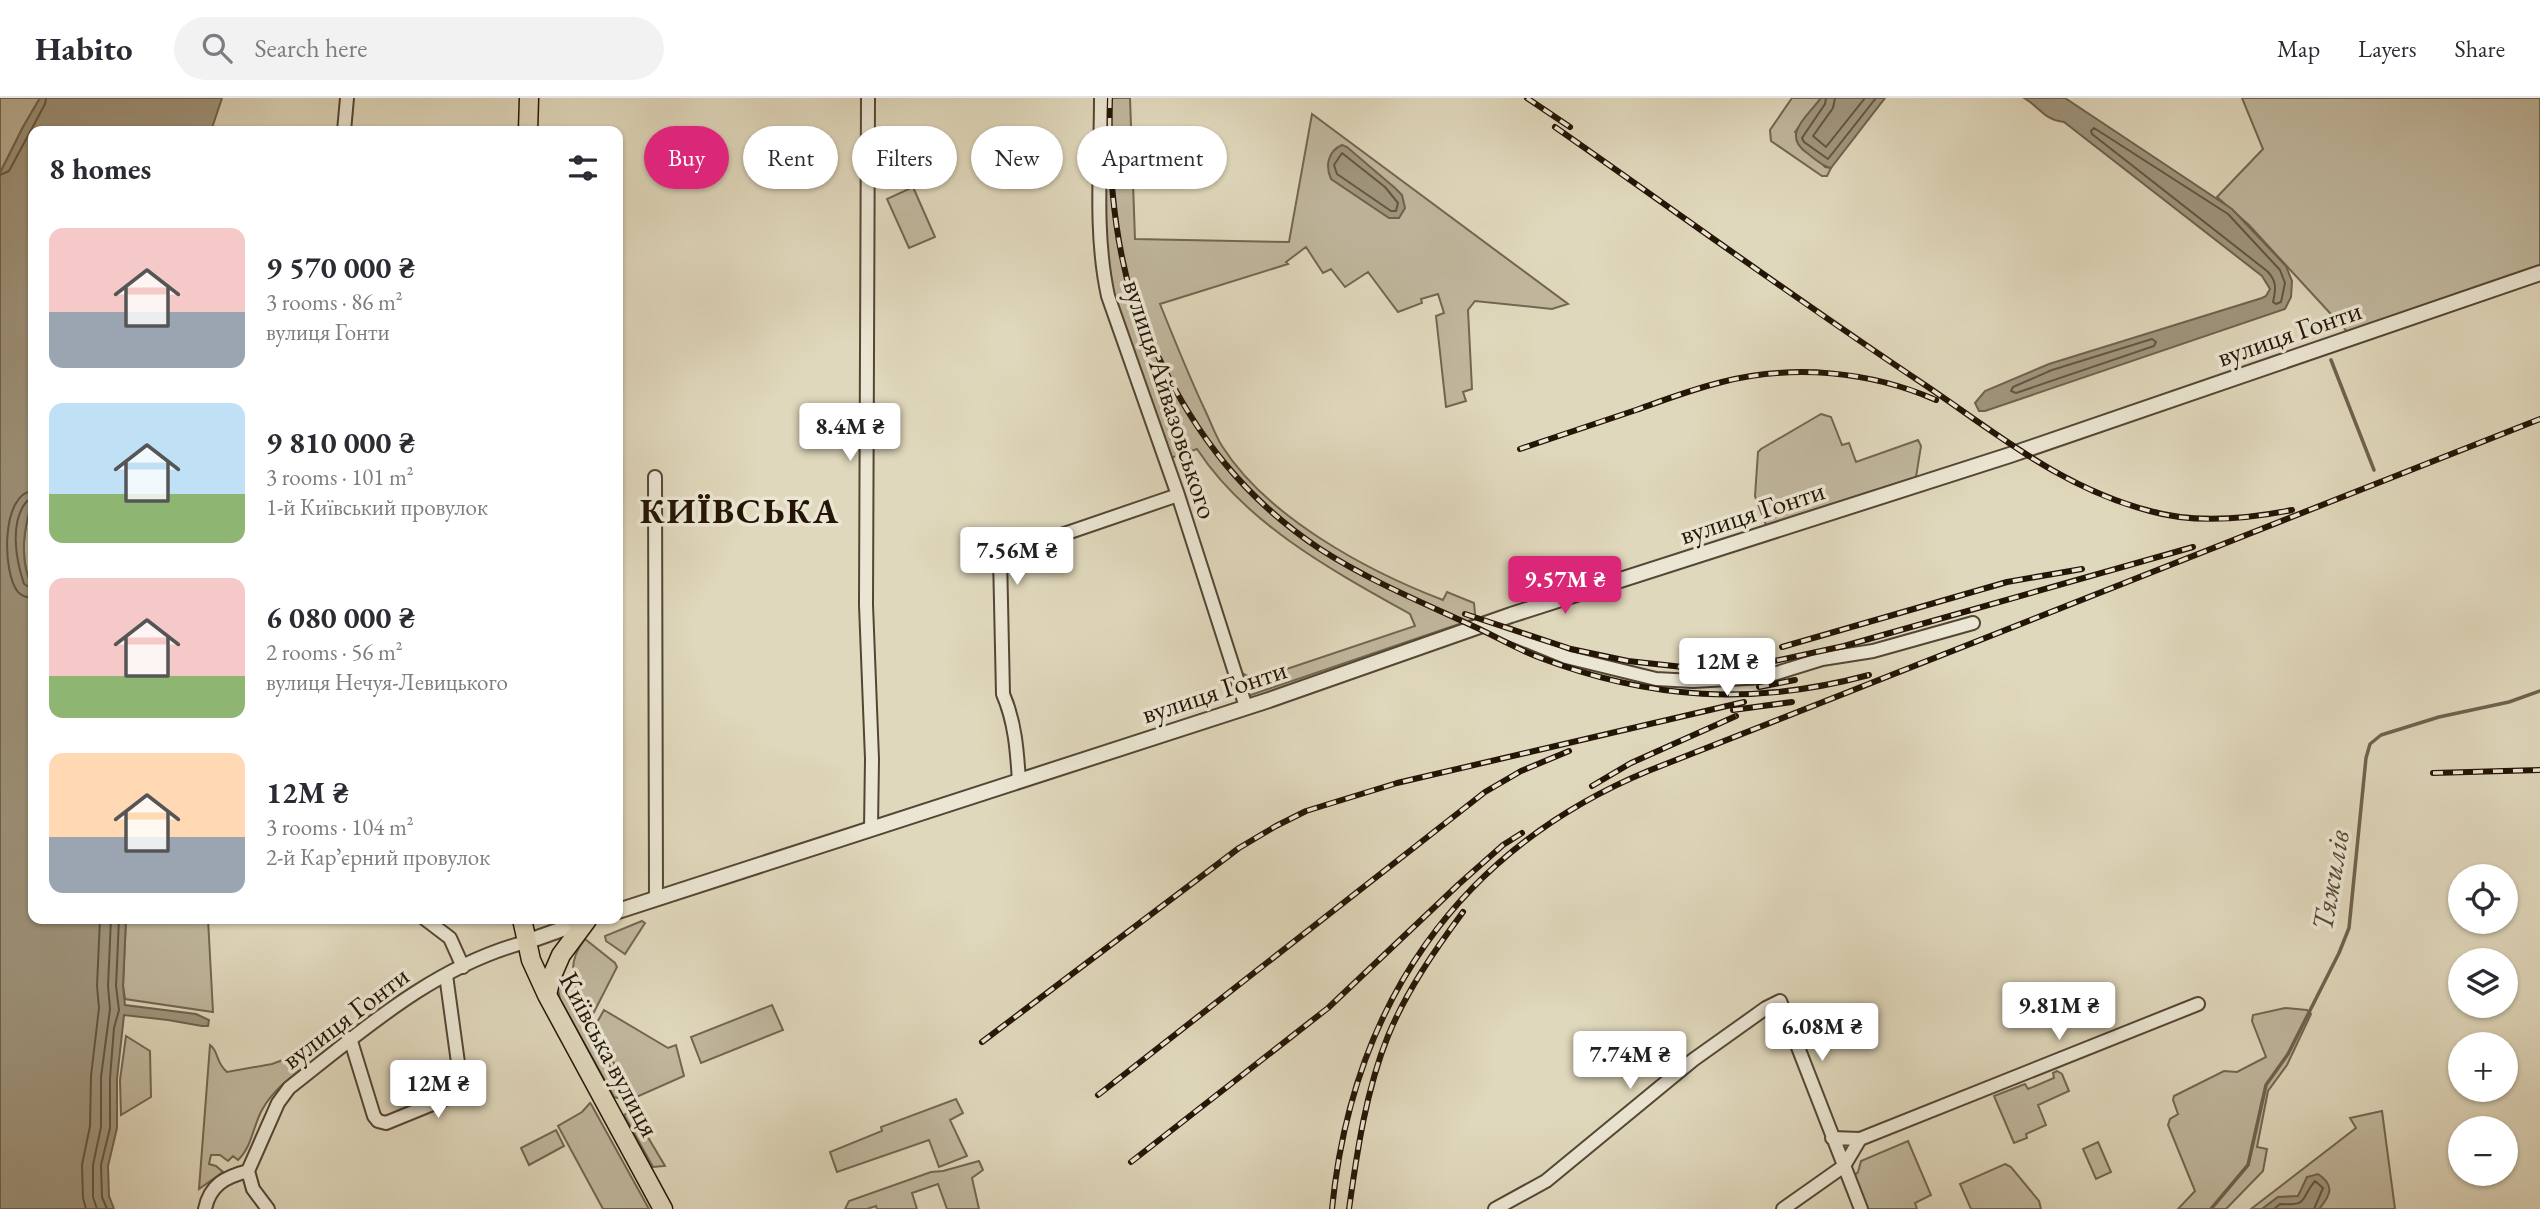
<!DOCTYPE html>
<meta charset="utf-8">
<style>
body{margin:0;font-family:"EB Garamond",serif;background:#f2f2f3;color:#2b2b33;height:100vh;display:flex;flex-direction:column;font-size:26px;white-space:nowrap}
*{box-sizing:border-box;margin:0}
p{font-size:23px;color:#7c7c81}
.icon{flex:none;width:38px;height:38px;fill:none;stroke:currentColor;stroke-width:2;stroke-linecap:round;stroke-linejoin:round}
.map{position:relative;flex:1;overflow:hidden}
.drawer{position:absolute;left:28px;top:28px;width:595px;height:798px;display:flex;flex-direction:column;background:#fff;border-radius:14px;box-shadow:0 2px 5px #0004}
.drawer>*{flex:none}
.guide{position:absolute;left:644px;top:28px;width:665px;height:63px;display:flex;gap:14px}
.tools{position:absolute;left:2448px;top:766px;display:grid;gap:14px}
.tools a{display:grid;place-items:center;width:70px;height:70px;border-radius:50%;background:#fff;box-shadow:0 2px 5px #0004;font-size:35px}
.price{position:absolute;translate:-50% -60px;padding:0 16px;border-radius:7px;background:#fff;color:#222;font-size:23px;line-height:46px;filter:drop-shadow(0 2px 4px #0008)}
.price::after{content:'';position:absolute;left:50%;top:42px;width:21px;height:16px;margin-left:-10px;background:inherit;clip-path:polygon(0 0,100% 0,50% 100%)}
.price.current{background:#db2777;color:#fff}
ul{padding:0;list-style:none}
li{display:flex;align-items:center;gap:21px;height:175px;padding:0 21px}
li span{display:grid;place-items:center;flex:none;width:196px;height:140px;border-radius:14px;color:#555}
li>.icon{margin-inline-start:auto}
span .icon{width:84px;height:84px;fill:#fffc;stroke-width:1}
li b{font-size:30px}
h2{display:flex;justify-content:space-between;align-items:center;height:84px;padding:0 21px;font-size:30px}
.tag{padding:0 24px;border-radius:32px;background:#fff;box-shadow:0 2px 5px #0004;font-size:24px;line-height:63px}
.tag.current{background:#db2777;color:#fff}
header{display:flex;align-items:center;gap:42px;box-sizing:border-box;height:98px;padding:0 35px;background:#fff;border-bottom:2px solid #e1e1e2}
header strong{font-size:33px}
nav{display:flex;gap:38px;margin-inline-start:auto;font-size:24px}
.search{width:490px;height:63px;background:#f2f2f3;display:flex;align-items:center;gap:18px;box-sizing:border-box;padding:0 24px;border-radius:38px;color:#7c7c81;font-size:26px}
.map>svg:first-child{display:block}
</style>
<header>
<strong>Habito</strong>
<div class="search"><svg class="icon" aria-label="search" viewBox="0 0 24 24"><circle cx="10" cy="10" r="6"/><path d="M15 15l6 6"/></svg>Search here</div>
<nav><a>Map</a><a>Layers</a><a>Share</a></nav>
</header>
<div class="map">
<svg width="2540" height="1111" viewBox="0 0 2540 1111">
<rect width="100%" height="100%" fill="#e0d8bc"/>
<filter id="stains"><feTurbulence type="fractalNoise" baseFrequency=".00286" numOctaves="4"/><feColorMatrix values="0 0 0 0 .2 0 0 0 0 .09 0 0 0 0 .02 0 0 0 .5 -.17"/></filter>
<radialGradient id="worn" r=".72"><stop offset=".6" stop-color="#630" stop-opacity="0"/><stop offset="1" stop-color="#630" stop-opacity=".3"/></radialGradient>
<path fill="#c0b79d" stroke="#726652" stroke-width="2" d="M0,0H40L23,29L0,75Z
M1101,0H1130L1135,141L1289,144L1312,16L1568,206L1552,211L1475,203L1468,212L1472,291L1463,294L1466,303L1446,309L1436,218L1444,215L1438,196L1421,201L1422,205L1398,214L1368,174L1345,189L1331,171L1323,175L1306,149L1286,164L1288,166L1160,206C1174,241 1188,276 1204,310C1210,322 1215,337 1222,348C1267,419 1367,473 1443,502L1447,494L1474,505L1475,516L1471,522L1248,598L1240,574L1253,581L1260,580L1415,528L1410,516C1333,473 1246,426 1197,351L1165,362L1108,198Z
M1792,0H1821L1795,34L1825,69L1831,70L1827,78H1822L1771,43L1770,32Z
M2242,0H2540V175L2352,239L2249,127L2217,99L2263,51Z
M913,89L935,139L909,150L887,101Z
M1821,316L1831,319L1842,347L1849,345L1856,364L1918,342L1921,348L1916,379L1766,427L1755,398L1758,354L1761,351Z
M33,399V491C18,461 24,430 33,399Z
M126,821H208L213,914L125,901L123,888Z
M642,823L645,825L625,856L606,843L605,838Z
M585,841L615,865L617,869L591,920C576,892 562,870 585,841Z
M559,871L568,887L628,1003L614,999L560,901L556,883Z
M772,907L783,932L701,965L691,939Z
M2285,910L2307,912L2311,916L2287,967L2268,993L2257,1049L2267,1051L2263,1073L2226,1111H2178L2195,1093L2168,1027L2170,1021L2178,1016L2173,1002L2174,998L2224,973L2237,974L2266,959L2252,923L2253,917Z
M604,912L668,950L676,947L684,978L632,1001L595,928Z
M126,938L150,953L151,999L121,1017L120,982Z
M210,947C219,953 215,964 227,974L272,966L302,955L309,965C292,978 272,993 262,1012C253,1028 252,1049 238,1062L233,1058L228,1063L220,1057H211L209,1066L216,1068L223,1074L199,1091Z
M2057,973L2062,976L2069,993L2038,1007L2046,1027L2026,1036L2027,1040L2014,1045L1994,998L2025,986L2028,991L2054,980L2053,975Z
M956,1001L963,1015L950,1022L967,1058L939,1069L929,1042L837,1074L830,1054L882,1033L881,1029Z
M590,1005L591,1006L649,1111H603L558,1028L582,1014Z
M2382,1013L2395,1111H2319L2329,1093L2307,1079L2299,1098L2294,1100L2278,1099L2262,1111H2251L2356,1030L2350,1020Z
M629,1014H633L665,1068L653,1069L624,1017Z
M556,1032L564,1048L529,1067L521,1050Z
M1908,1043L1931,1097L1915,1105L1917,1111H1864L1853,1079L1858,1074L1861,1063Z
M2098,1044L2111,1074L2096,1081L2083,1051Z
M979,1063L983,1072L972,1080L979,1111H947L938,1086L912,1095L917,1111H877L876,1108L867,1111H845L849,1103L931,1074L943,1073Z
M2005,1066L2011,1069L2039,1103L2041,1111H1971L1960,1086Z"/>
<path fill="#a0967e" stroke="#6f624e" stroke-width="2" d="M40,0H222L211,33H33V399C24,430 18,461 33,491V821H126L123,888L125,907L196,916L209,922L208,928H202L168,922L124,917L117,981V1030L108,1068L109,1098L114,1111H0V75L23,29Z
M1821,0H1885L1831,70C1822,68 1815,61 1807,55C1781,37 1807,19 1821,0Z
M2024,0H2065L2232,111L2286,168L2292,183L2291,199L2285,211L1985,313H1979L1975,305L1985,293L2049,266L2262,200L2266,198L2270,191L2262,178L2064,24C2044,22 2041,10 2024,0Z
M1342,47L1347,49L1395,90L1402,97L1405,110L1399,120H1389L1331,81C1325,68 1328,53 1342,47Z
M2318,1076C2335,1087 2331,1097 2319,1111H2262L2278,1099L2298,1098L2307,1079Z"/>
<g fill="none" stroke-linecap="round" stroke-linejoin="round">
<path stroke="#625642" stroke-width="2" d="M1826,0L1825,6L1802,40L1804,44L1828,61L1876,0
M1835,0L1833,10L1813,38L1826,49L1865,0
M2094,30L2228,116L2280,172L2285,185L2281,204L2276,206L2273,204C2276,191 2277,183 2267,173L2092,36L2091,33Z
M1342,55L1385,89L1398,105L1396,113H1391L1337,76L1334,67Z
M0,77L9,73L45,6L46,0
M2152,241L2156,244L2154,248L2016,295L2011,293L2013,289L2052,272Z
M33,393C1,395 2,475 18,494C23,499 27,499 33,500
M33,402L27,403C9,424 16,462 24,486L33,491
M86,1111L83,1100L82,1067L90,1028L91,978L99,910L97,888L100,821
M97,1111L93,1099V1067L101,1029V979L110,911L108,888L111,821
M107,1111L102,1099L101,1067L110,1030V980L114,930L119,912L116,888L119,821
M2274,1111L2280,1106C2310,1108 2300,1100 2315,1083L2323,1090L2314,1111"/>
<path stroke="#6f624e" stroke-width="3.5" d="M2331,262L2374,372
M2211,1111L2248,1067L2266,987L2288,956L2339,855L2349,830L2366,660L2370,646L2381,637L2439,619L2509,604L2540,593"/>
<defs>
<path id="minor" d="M868,0L866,507L872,661L871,730
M1101,0C1101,66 1094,134 1108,198L1178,397L1246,609
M344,33L347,0
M655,379L656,800
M1485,526L1566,559L1656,581L1693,583L1764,579L1822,561L1873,553L1973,525
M1019,683C1017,652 1015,624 1003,596L1000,458L1178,397
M425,821L450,840L463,869
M350,940L374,1018L378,1023L386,1025L462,994L446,877
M1832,1040L1860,1041
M248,1073L278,1005L289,990C362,933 434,868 526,844
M248,1073L253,1091L268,1111
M205,1111C210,1087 225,1079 248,1073
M1495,1111L1546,1083L1693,962L1766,910L1780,903L1861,1111
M1783,1111L1844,1068L1860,1041L2198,906"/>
<path id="tertiary" d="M618,813L1269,602L1511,517L2010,357L2540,175
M526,844L585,823"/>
<path id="primary" d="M528,33L529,0
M522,821L531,862L547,897L663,1111
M547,897L551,880L561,857L587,822L574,821"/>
</defs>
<use href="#minor" stroke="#544634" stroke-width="16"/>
<use href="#tertiary" stroke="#544634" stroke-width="18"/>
<use href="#primary" stroke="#251506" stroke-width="21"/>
<use href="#minor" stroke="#ebe6d3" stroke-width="12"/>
<use href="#tertiary" stroke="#ebe6d3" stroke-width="14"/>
<use href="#primary" stroke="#e0d8bc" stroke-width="18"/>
<defs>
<path id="rail" d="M1110,0C1108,68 1113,137 1133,203C1138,222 1149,240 1158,258C1196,338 1245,401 1320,451C1368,482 1421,504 1473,528C1495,538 1515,550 1538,559C1651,602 1753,608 1869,577
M1527,0L1570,29
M1555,29C1678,115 1800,204 1925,287C1999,337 2062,390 2150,413C2195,426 2247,421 2292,412
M1520,351C1558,338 1597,325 1636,312C1664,302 1693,291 1722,284C1793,266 1870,273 1936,302
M1465,516L1571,551L1628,563L1692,570H1742L1844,548L2193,449
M1782,549L2007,484L2082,471
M1759,589L1795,582
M1733,612L1792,604
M2433,675L2540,672
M1592,688L1631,665L1736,618
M982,944L1239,750L1276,728L1306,713L1397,685L1744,604
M1098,997L1485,694L1521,673L1569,653
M1131,1064L1328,910L1459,786L1503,747L1522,735
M1332,1111C1352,908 1458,752 1648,673L2540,321
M1349,1111C1357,1054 1366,992 1388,938C1406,894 1434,853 1463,814"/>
</defs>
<use href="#rail" stroke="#251506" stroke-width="6"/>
<use href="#rail" stroke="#ebe6d3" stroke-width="3.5" stroke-dasharray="10" stroke-linecap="butt"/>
</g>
<g text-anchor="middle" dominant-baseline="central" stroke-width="7" stroke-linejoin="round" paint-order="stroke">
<g font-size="28" fill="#251506" stroke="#ebe6d3">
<text transform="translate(2289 235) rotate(-19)">вулиця Гонти</text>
<text transform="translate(1171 301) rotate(72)">вулиця Айвазовського</text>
<text transform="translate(1752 414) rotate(-18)">вулиця Гонти</text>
<text transform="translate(1214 593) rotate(-18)">вулиця Гонти</text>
<text transform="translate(345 919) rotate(-37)">вулиця Гонти</text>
<text transform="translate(610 956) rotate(62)">Київська вулиця</text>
</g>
<g font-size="30" font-style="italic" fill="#564936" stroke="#ebe6d3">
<text transform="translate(2330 782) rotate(-80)">Тяжилів</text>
</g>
<g font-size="35" font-weight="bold" letter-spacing="2" fill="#251506" stroke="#ebe6d3">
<text x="740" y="412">КИЇВСЬКА</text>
</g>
</g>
<rect width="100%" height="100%" filter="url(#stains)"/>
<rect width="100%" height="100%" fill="url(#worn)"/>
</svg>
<div class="tools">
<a><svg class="icon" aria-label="locate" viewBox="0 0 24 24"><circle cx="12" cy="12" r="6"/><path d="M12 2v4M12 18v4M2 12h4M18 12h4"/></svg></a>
<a><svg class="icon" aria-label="layers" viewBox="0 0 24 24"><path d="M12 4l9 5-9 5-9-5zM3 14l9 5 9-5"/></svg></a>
<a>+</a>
<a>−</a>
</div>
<b class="price" style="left:850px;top:365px">8.4M ₴</b>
<b class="price" style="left:1017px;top:489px">7.56M ₴</b>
<b class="price current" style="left:1565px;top:518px">9.57M ₴</b>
<b class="price" style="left:1727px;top:600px">12M ₴</b>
<b class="price" style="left:2059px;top:944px">9.81M ₴</b>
<b class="price" style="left:1822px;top:965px">6.08M ₴</b>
<b class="price" style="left:1630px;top:993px">7.74M ₴</b>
<b class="price" style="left:438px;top:1022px">12M ₴</b>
<div class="guide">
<a class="tag current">Buy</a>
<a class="tag">Rent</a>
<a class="tag">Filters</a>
<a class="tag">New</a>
<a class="tag">Apartment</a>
</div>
<section class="drawer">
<h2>8 homes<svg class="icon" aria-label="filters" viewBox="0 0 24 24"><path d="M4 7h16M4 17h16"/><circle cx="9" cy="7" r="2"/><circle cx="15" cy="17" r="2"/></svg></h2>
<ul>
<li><span style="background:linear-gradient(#f6c9c9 60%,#9aa5b1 0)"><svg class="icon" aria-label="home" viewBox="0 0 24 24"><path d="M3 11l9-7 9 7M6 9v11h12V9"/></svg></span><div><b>9 570 000 ₴</b><p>3 rooms · 86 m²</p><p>вулиця Гонти</p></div></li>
<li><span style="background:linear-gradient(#bfe0f5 65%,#8fb573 0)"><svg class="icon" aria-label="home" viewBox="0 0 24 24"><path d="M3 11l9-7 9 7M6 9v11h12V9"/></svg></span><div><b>9 810 000 ₴</b><p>3 rooms · 101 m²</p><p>1-й Київський провулок</p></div></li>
<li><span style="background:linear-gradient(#f6c9c9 70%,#8fb573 0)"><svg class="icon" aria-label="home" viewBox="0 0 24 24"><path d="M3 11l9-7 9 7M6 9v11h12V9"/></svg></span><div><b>6 080 000 ₴</b><p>2 rooms · 56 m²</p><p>вулиця Нечуя-Левицького</p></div></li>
<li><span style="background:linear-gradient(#ffd9b3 60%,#9aa5b1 0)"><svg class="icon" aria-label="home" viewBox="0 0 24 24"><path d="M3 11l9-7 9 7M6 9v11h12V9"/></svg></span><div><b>12M ₴</b><p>3 rooms · 104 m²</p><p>2-й Карʼєрний провулок</p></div></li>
</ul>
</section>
</div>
